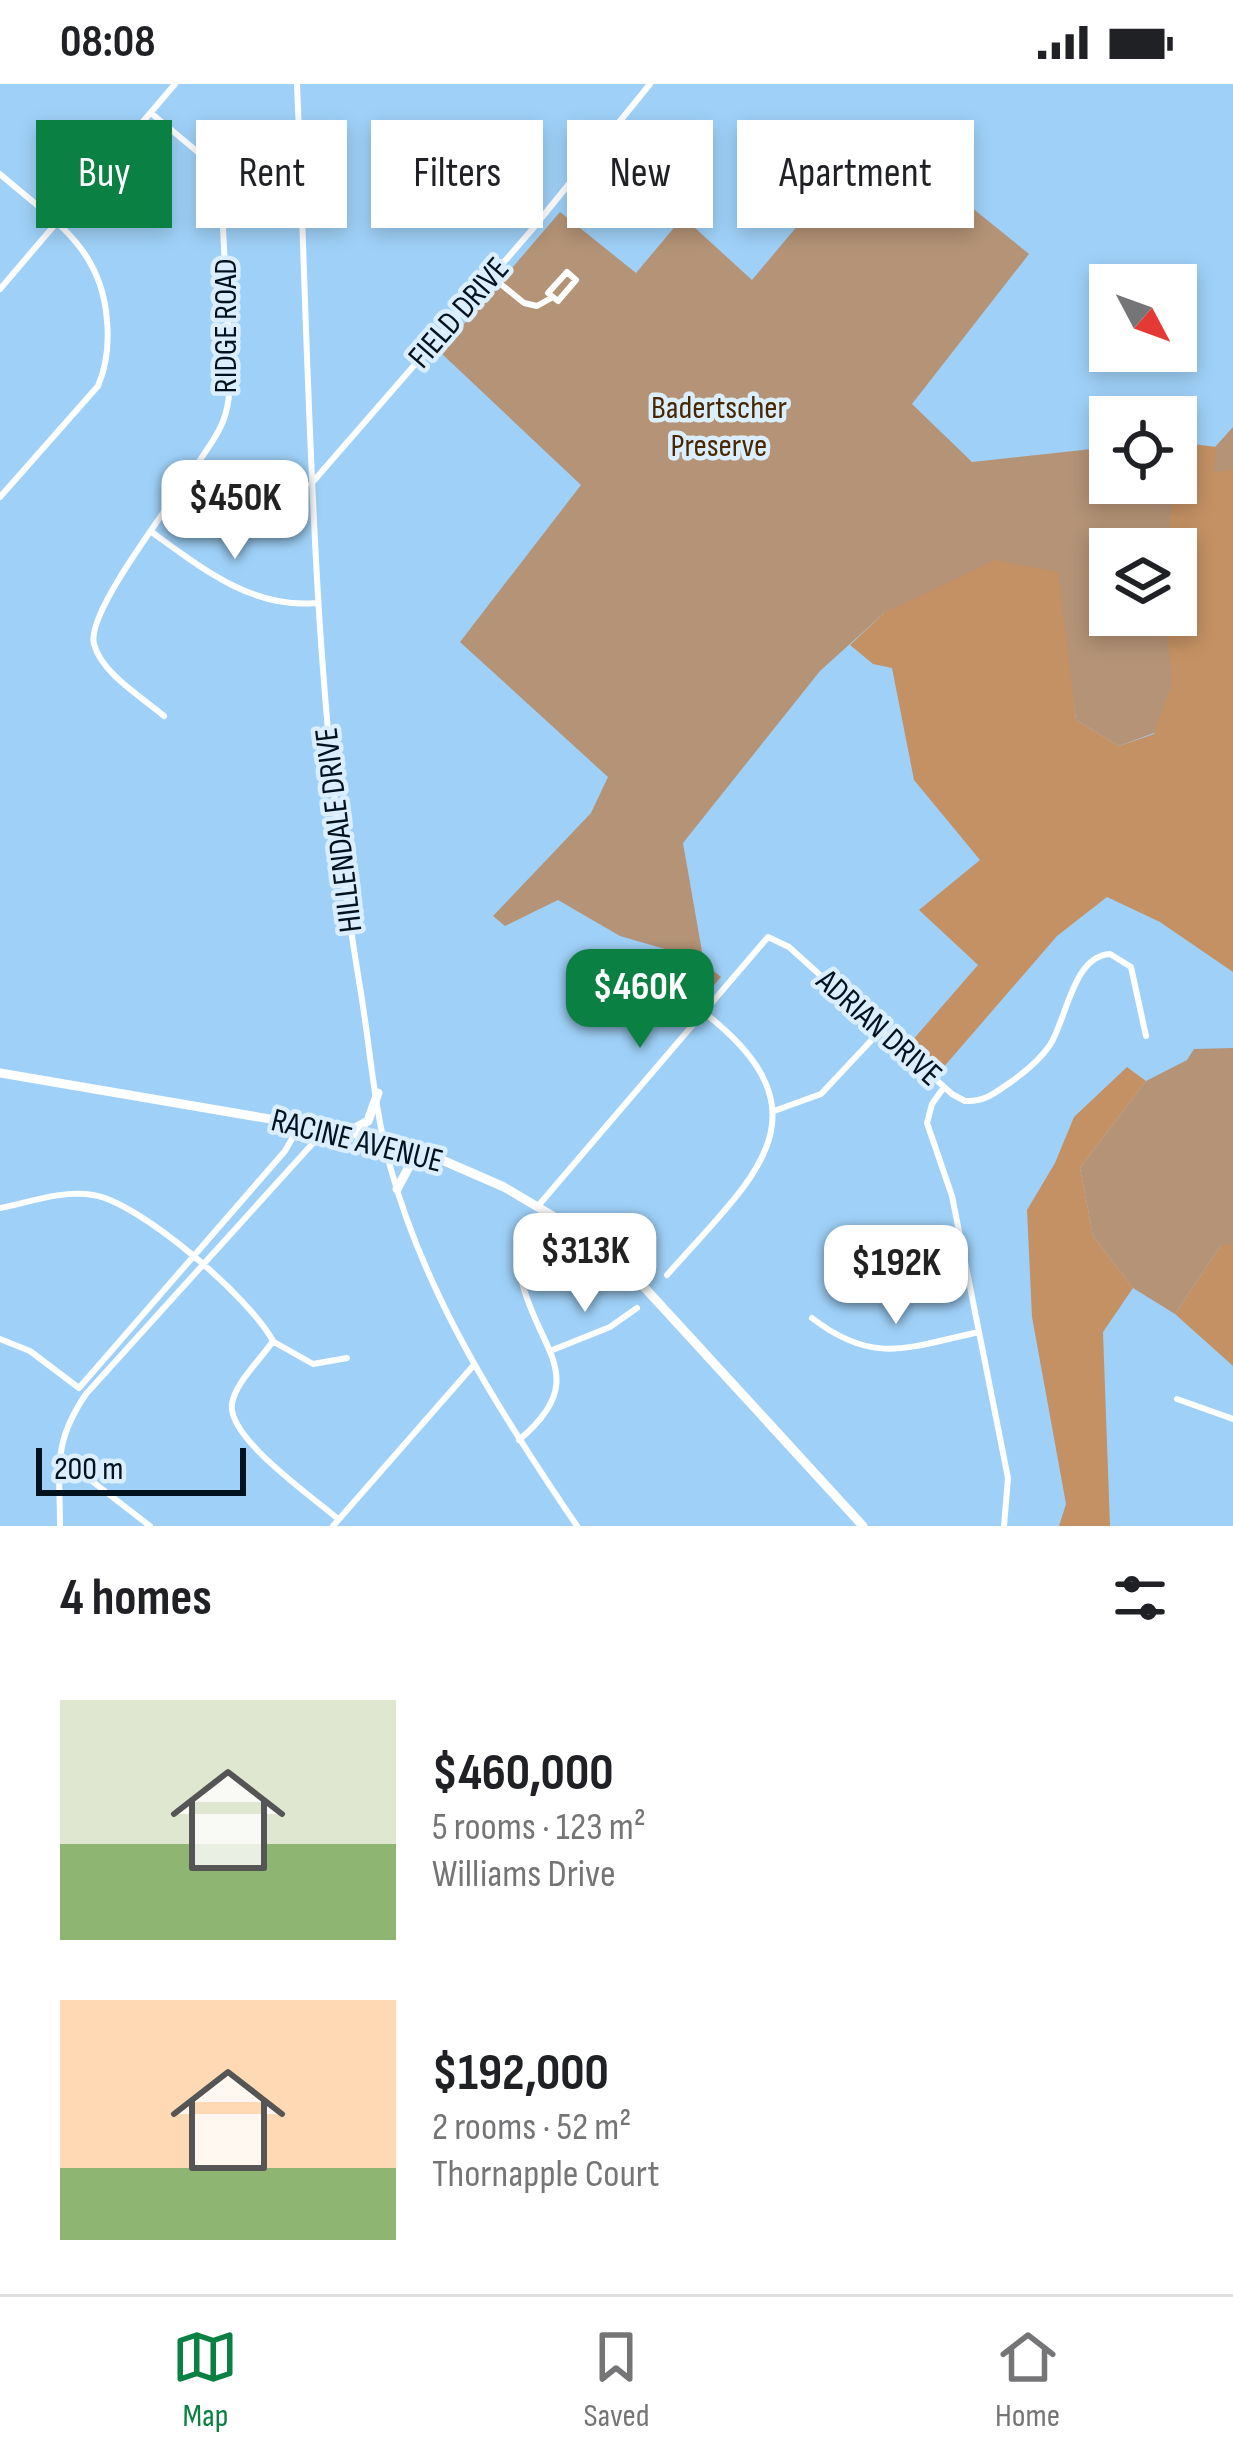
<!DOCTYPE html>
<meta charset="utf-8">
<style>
body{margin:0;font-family:"Sofia Sans Condensed",sans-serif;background:#f6f6f6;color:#202124;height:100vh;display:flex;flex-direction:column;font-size:45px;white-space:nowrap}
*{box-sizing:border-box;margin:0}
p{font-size:39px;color:#757577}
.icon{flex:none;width:66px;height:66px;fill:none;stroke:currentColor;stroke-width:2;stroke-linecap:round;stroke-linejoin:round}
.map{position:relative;height:1442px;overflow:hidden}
.drawer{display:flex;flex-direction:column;background:#fff;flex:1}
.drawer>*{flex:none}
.banner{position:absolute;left:36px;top:36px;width:1161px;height:108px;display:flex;gap:24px}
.needle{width:78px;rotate:131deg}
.controls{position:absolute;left:1089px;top:180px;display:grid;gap:24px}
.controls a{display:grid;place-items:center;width:108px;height:108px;border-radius:0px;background:#fff;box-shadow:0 6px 18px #0003;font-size:60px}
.scale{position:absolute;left:36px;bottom:30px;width:210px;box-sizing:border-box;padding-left:12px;border:6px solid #01121f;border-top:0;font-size:33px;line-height:42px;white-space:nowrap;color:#01121f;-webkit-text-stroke:9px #daeefe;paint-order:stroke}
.price{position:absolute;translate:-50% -102px;padding:0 27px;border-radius:24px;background:#fff;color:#222;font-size:39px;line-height:78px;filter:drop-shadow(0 3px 6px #0008)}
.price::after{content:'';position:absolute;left:50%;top:72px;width:36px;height:27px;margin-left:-18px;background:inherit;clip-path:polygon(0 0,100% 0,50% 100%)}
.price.on{background:#0b8043;color:#fff}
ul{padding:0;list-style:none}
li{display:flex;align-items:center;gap:36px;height:300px;padding:0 60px}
li span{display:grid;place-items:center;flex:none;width:336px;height:240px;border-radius:0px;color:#555}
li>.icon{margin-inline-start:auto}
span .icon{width:144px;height:144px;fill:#fffc;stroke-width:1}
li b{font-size:51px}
h2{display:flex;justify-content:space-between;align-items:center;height:144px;padding:0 60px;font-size:51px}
.tag{padding:0 42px;border-radius:0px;background:#fff;box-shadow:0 6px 18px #0003;font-size:42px;line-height:108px}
.tag.on{background:#0b8043;color:#fff}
.status{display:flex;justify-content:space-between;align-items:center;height:84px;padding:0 60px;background:#fff;direction:ltr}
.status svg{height:33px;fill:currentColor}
.tab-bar{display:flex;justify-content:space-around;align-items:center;height:168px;border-top:3px solid #e0e0e0;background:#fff;font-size:33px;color:#757577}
.tab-bar a{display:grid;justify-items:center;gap:6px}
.tab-bar .on{color:#0b8043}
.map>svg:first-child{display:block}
</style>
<div class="status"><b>08:08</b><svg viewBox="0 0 49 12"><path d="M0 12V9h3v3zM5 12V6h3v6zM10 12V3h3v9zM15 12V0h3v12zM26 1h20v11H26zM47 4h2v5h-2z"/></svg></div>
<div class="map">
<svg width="1233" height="1442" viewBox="0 0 1233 1442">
<rect width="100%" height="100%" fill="#9fd1f8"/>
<path fill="#b49376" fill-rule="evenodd" d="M877,47L1029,170L912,320L972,378L1110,363V399H1176V358L1177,362L1215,363L1233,343V590L1154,649L1119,662L1076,636L1063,545L884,529L820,587L683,759L704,879L721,893L686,933L693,895L682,870L620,852L558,816L505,842L493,832L591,729L608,693L460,558L581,401L440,268L560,128L636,189L683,133L752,196ZM1110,465H1176V531H1110Z
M1233,964V1161H1221L1175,1230L1133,1204L1093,1152L1080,1084L1146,997L1187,976L1194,965Z"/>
<path fill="#c49164" d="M1177,358L1216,363L1214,388L1233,386V888L1160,838L1107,813L1057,852L942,985L911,958L978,881L919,826L980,776L914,696L892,584L873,580L850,561L884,529L995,476L1058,488L1076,636L1119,662L1154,650L1172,599L1165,531H1176V465H1168Z
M1127,983L1146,997L1080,1084L1093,1152L1133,1204L1103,1248L1110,1442H1059L1066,1420L1032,1233L1027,1126L1055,1079L1074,1033Z
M1221,1161H1233V1282L1175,1230Z"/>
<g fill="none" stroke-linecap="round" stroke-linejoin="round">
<path stroke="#fff" stroke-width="6" d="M297,0C310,302 310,604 360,903C370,962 374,1025 390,1082C426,1214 501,1330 577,1442
M151,29L205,74L221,104L230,282C230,304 230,326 219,346C199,386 84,524 94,560C102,590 142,613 164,632
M0,90C51,135 102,162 107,237C109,259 107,281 98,302L0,413
M491,192L524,219L537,222L553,213L548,209L567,188L576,196L558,217L553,213
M0,205L175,0
M311,400L530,148L650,0
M153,449C203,485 253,525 316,519
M944,1003L932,1020L927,1039L952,1112L1008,1394L1004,1442
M774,1027L821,1010L881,946
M538,1122L768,853L789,863L952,1010L965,1017C983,1018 994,1010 1008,1000C1024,989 1039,977 1050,961C1067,934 1073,872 1110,870L1131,883L1146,952
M0,1124C30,1118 62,1106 93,1111C140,1118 251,1215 273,1257C261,1275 235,1299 232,1320C227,1354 313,1413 338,1435
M667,1191C750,1096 838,1031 702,927
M812,1234C874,1282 909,1263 979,1248
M0,1255L30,1267L79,1304
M274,1258L313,1280L347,1274
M550,1267L610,1243L637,1224
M79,1304L285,1067L301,1039
M1177,1315L1233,1335
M519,1356C592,1295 539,1267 522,1198C517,1180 519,1160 521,1141
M62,1374L150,1442
M60,1442C60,1384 52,1360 86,1310L314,1058L322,1043
M333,1442L473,1282"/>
<path stroke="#fff" stroke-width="9" d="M0,989L352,1049L419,1066L504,1103L573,1144L633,1191L863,1442
M352,1046L368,1037L378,1009
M397,1105L412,1077L428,1072"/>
</g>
<g text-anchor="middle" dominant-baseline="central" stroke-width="9" stroke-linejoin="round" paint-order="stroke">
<g font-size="33" fill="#01121f" stroke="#daeefe">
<text transform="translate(459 229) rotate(-49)">FIELD DRIVE</text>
<text transform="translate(226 242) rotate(-90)">RIDGE ROAD</text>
<text transform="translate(339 746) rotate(-97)">HILLENDALE DRIVE</text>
<text transform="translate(879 944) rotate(42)">ADRIAN DRIVE</text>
<text transform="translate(357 1057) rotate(14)">RACINE AVENUE</text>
</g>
<g font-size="33" fill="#492701" stroke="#daeefe">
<text x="719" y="324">Badertscher<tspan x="719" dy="38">Preserve</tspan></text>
</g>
</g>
</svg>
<div class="controls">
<a><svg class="needle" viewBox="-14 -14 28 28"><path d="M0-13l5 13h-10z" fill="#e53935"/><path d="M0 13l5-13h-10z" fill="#757577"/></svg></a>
<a><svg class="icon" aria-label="locate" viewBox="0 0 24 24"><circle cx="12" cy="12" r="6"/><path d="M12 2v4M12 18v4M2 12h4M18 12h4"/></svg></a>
<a><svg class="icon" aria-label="layers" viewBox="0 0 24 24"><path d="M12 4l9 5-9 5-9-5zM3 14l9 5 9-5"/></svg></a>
</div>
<div class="scale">200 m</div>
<b class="price" style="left:235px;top:478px">$450K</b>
<b class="price on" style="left:640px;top:967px">$460K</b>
<b class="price" style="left:585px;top:1231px">$313K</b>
<b class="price" style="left:896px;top:1243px">$192K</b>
<div class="banner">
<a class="tag on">Buy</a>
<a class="tag">Rent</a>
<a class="tag">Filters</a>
<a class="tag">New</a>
<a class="tag">Apartment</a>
</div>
</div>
<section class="drawer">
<h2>4 homes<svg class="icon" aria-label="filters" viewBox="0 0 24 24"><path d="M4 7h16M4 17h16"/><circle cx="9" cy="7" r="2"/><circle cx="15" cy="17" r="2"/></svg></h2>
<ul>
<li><span style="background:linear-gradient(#dfe7d0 60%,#8fb573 0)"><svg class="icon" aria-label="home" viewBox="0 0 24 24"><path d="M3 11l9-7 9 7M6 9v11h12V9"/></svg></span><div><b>$460,000</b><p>5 rooms · 123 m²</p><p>Williams Drive</p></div></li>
<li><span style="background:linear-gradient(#ffd9b3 70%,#8fb573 0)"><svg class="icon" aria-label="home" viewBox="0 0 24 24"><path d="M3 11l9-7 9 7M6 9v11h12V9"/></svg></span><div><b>$192,000</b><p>2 rooms · 52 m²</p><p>Thornapple Court</p></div></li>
</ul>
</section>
<nav class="tab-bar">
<a class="on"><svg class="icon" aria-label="map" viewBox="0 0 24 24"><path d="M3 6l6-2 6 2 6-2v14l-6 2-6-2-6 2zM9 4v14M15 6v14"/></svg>Map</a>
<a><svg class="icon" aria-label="saved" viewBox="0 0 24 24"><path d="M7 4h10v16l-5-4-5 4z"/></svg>Saved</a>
<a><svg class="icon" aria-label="home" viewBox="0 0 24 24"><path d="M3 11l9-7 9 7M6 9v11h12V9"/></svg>Home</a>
</nav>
